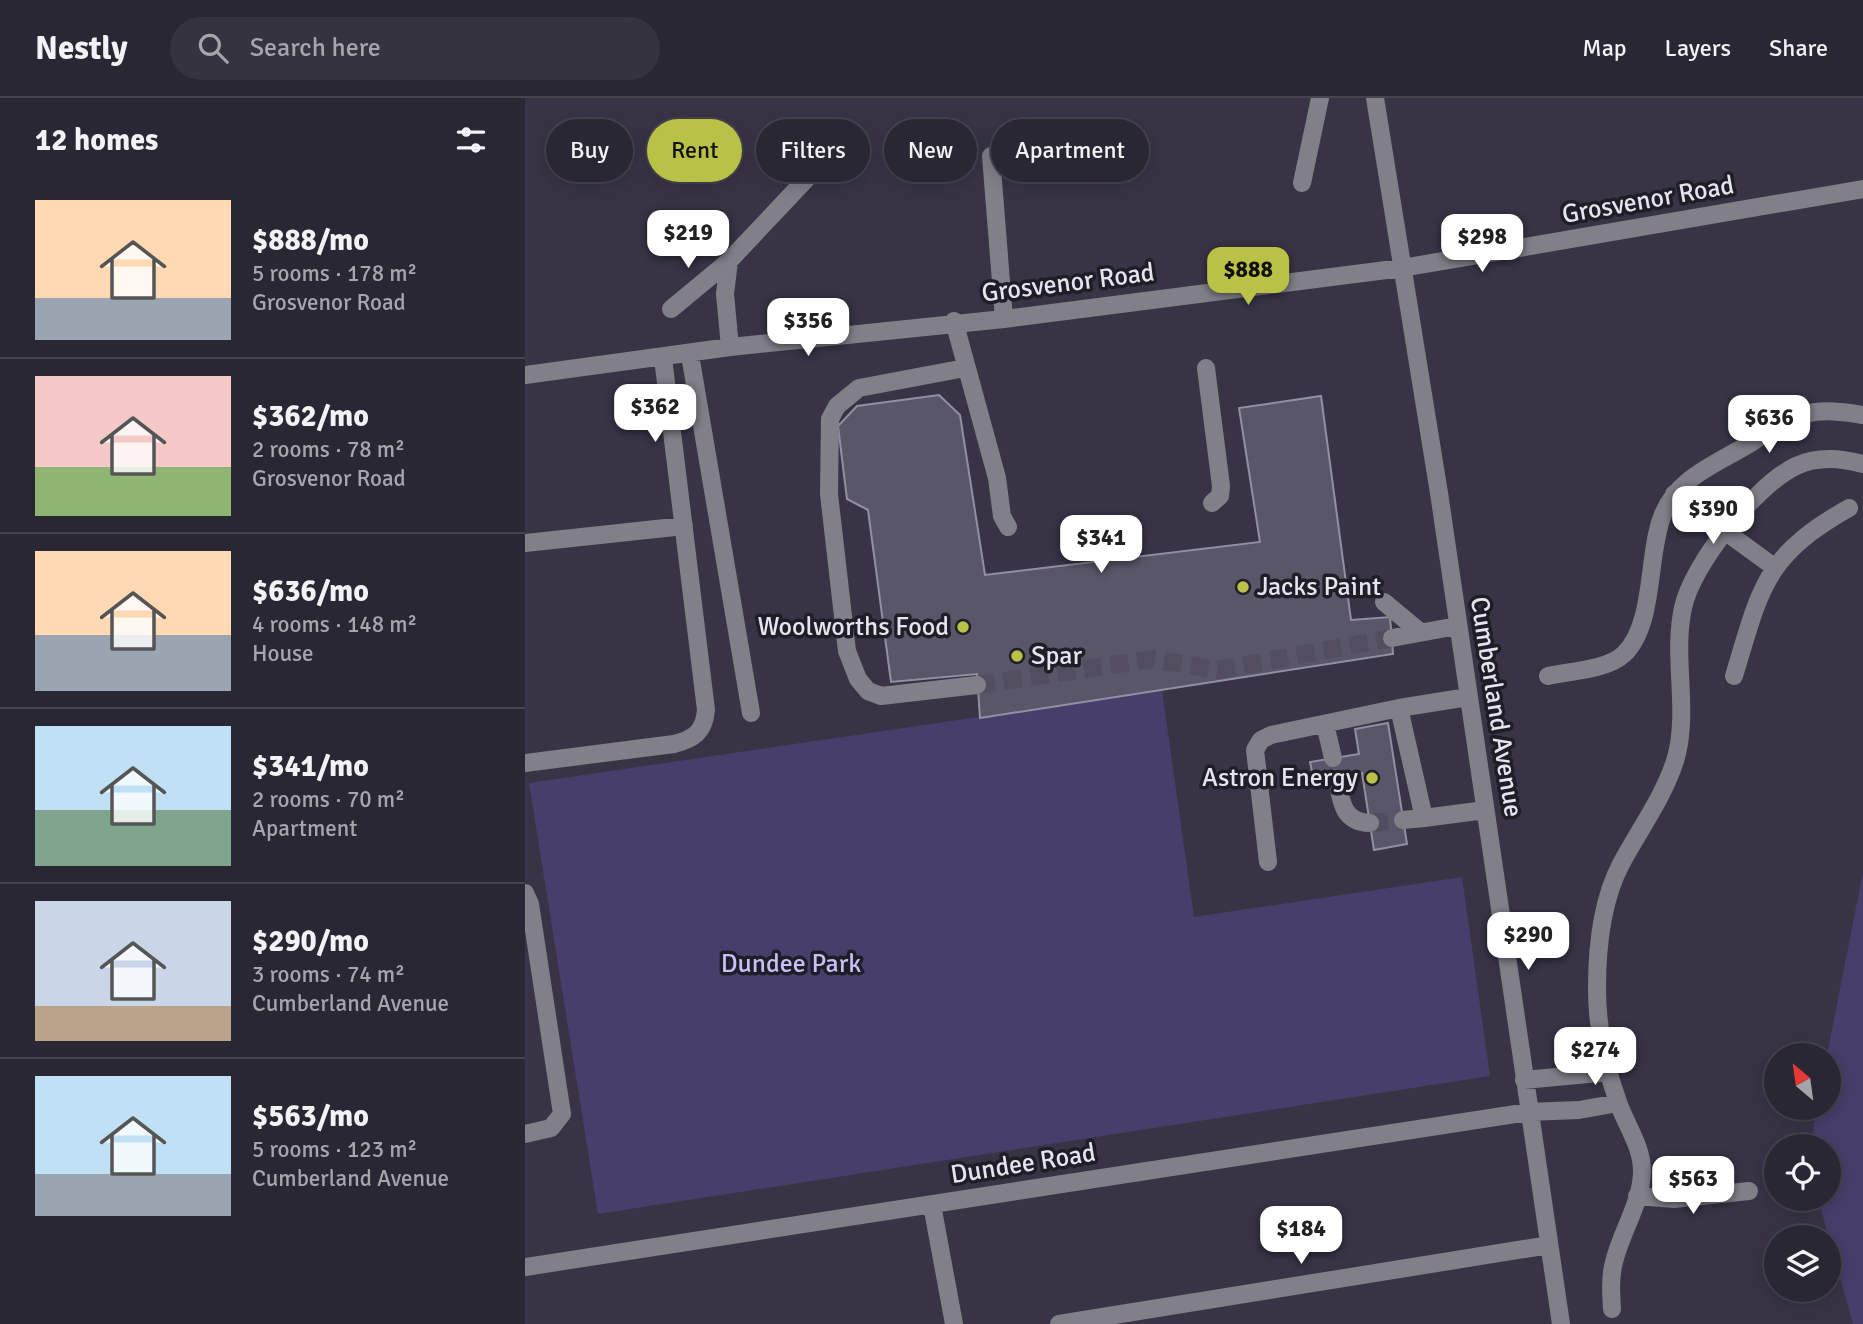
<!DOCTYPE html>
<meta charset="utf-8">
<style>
body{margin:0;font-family:Signika,sans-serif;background:#363340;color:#f1f3f6;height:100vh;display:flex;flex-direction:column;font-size:26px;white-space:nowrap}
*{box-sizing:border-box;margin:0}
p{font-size:23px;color:#a5a5ac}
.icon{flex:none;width:38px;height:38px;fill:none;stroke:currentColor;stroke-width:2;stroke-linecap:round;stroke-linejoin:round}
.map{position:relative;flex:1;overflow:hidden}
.sheet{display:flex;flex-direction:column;background:#2a2734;width:525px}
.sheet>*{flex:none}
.hud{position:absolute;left:21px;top:21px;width:665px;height:63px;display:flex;gap:14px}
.needle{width:46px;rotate:331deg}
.tools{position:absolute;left:1239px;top:945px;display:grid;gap:14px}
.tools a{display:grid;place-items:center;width:77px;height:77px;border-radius:50%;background:#2a2734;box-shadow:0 4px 18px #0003,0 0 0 2px #46444f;font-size:35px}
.price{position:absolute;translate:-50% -60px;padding:0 16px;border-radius:14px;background:#fff;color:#222;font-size:23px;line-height:46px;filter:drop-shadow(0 2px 4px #0008)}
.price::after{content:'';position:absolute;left:50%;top:42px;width:21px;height:16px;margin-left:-10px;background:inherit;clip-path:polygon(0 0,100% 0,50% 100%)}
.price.on{background:#b9c146;color:#111}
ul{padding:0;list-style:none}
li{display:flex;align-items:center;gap:21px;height:175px;padding:0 35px}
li+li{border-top:2px solid #46444f}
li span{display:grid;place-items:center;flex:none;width:196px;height:140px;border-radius:0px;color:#555}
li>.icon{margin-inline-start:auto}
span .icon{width:84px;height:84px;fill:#fffc;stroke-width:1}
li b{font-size:30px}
h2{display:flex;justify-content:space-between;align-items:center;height:84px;padding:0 35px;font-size:30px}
.tag{padding:0 24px;border-radius:32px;background:#2a2734;box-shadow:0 4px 18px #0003,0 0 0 2px #46444f;font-size:24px;line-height:63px}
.tag.on{background:#b9c146;color:#111}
header{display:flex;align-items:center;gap:42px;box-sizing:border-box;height:98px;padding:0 35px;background:#2a2734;border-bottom:2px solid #46444f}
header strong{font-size:33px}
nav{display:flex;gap:38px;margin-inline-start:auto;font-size:24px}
.search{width:490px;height:63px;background:#363340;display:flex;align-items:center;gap:18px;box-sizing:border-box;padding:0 24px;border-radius:38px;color:#a5a5ac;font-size:26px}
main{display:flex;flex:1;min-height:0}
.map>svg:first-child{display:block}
</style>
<header>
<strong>Nestly</strong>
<div class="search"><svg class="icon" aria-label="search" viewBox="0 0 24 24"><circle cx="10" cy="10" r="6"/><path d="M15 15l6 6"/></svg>Search here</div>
<nav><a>Map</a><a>Layers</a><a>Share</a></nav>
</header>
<main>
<section class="sheet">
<h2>12 homes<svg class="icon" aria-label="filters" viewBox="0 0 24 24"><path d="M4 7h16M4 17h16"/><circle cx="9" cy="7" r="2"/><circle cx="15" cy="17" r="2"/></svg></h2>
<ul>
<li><span style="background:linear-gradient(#ffd9b3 70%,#9aa5b1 0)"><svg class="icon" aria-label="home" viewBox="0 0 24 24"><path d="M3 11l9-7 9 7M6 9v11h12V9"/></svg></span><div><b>$888/mo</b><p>5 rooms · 178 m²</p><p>Grosvenor Road</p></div></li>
<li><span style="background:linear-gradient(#f6c9c9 65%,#8fb573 0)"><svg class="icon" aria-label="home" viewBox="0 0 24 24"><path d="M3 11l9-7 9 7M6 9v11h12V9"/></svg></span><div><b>$362/mo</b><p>2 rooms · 78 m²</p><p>Grosvenor Road</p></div></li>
<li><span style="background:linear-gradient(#ffd9b3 60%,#9aa5b1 0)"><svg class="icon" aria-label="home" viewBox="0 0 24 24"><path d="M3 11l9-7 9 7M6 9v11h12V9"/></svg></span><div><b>$636/mo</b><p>4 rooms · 148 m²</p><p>House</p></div></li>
<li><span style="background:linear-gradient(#bfe0f5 60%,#7fa58c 0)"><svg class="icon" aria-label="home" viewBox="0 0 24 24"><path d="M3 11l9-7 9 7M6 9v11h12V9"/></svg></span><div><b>$341/mo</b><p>2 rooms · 70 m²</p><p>Apartment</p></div></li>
<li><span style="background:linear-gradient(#c9d6e8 75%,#b9a48a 0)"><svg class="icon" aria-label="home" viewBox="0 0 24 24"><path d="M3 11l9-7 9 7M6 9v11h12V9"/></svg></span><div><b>$290/mo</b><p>3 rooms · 74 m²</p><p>Cumberland Avenue</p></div></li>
<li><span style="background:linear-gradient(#bfe0f5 70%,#9aa5b1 0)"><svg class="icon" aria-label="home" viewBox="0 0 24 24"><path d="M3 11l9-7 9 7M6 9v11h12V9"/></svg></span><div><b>$563/mo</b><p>5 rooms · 123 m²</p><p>Cumberland Avenue</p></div></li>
</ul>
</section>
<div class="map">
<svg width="1338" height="1226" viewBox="0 0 1338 1226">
<rect width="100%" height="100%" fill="#383446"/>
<path fill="#483e6b" d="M637,592L669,819L937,779L965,978L73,1116L4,685Z
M1338,774V1226H1328L1293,1101H1304V1048H1285L1292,1010H1304L1302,957Z"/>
<path fill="#595669" stroke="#928fa3" stroke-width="2" d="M414,297L435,317L460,477L735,444L714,310L796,298L826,522L865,519L868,556L455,620L452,576L366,584L343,412L322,401L313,328L332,308Z
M863,625L882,746L849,752L837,675L789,683L785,664L834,656L830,631Z"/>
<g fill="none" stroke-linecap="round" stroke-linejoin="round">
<path stroke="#524e5f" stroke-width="18" stroke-dasharray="18 9" stroke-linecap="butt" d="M452,587L628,561L693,572L867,540
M845,725L878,722"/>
<path stroke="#818089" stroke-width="18" d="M850,0L914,395L1036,1226
M466,58L479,221
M777,85L795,0
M146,211L204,163
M429,223L472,380L477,418L483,429
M205,249L200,196L204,163L285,77
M165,257L226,615
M440,270L334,290L312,308L305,321L304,396L322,553L333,581L343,593L356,598L452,587
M681,270L696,388L695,398L687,405
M0,277L205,249L479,221L877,170L1338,91
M1149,396L1249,469
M0,445L159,428
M859,504L895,534
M867,540L932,528
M1023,578C1046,573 1082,572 1099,556C1130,526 1122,458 1137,419C1151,380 1191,366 1224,346C1242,335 1259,321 1280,316C1299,311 1319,314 1338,317
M1209,578C1236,489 1239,458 1324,410
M943,599L874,610L899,720L960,712
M800,626L808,660
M0,665L149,646C169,641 179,634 181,612L138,260
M812,680C816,703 817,724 845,725
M878,722L899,720
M743,764L730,652L736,642L746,637L874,610
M0,795L5,806L37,1016L26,1030L0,1036
M999,982L1084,974
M1112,1098L1149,1101L1224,1093
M407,1107L429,1226
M0,1169L1003,1014L1054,1012L1093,1005
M1087,1211C1086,1195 1085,1179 1089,1164C1096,1134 1117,1104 1117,1073C1117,1048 1101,1027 1093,1004C1080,968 1072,928 1072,890C1072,849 1077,802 1096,766C1114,732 1138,700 1150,663C1165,614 1147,560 1158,510C1167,466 1231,387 1271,368C1292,358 1316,360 1338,366
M534,1226L1024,1147"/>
</g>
<g fill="#b9c146" stroke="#1f1d25" stroke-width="2.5">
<circle cx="718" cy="489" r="7"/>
<circle cx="438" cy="529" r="7"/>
<circle cx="492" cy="558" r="7"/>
<circle cx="847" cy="680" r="7"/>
</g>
<g text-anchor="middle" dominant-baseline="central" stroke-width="7" stroke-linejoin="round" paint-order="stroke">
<g font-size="26" fill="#e6e4ef" stroke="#1f1d25">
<text transform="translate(1123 102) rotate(-10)">Grosvenor Road</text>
<text transform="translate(543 185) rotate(-7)">Grosvenor Road</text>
<text transform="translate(971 609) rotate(81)">Cumberland Avenue</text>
<text transform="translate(498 1066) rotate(-9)">Dundee Road</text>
</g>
<g font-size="26" fill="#e6e4ef" stroke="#1f1d25" text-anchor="start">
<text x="732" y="489">Jacks Paint</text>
<text x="424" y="529" text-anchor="end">Woolworths Food</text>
<text x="506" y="558">Spar</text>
<text x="833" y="680" text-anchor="end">Astron Energy</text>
</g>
<g font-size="26" fill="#c9bef9" stroke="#1f1d25">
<text x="266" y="866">Dundee Park</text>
</g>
</g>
</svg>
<div class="tools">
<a><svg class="needle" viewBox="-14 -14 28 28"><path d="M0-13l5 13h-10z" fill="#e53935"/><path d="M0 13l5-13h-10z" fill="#a5a5ac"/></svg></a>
<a><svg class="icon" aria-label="locate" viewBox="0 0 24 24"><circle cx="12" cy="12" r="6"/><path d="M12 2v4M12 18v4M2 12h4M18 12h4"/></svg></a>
<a><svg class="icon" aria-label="layers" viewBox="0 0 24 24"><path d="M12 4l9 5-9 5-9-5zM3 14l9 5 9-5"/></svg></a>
</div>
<b class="price" style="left:163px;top:172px">$219</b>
<b class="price" style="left:957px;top:176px">$298</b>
<b class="price on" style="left:723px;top:209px">$888</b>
<b class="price" style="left:283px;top:260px">$356</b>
<b class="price" style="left:130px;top:346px">$362</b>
<b class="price" style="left:1244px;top:357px">$636</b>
<b class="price" style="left:1188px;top:448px">$390</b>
<b class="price" style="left:576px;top:477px">$341</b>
<b class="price" style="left:1003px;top:874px">$290</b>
<b class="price" style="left:1070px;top:989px">$274</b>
<b class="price" style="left:1168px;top:1118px">$563</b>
<b class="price" style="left:776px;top:1168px">$184</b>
<div class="hud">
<a class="tag">Buy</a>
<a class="tag on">Rent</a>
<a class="tag">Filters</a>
<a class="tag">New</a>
<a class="tag">Apartment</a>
</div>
</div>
</main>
